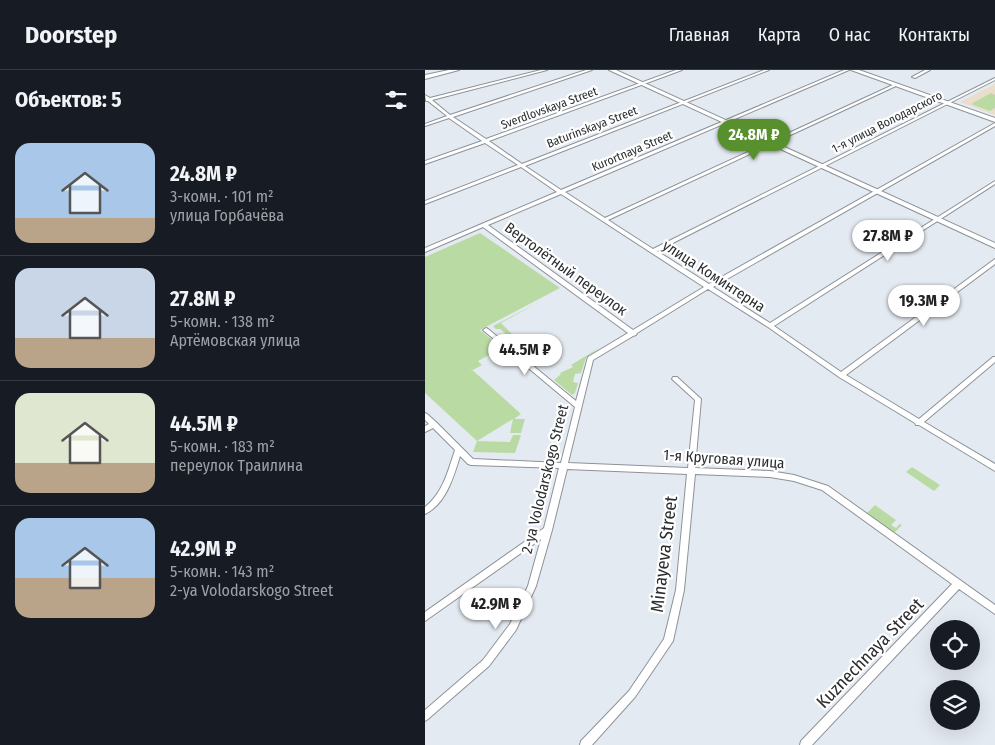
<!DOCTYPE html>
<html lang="ru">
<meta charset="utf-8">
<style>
body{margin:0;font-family:"Fira Sans Condensed",sans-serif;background:#242831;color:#f1f3f6;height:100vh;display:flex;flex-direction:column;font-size:19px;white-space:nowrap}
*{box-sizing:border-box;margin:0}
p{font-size:16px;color:#9ea1a6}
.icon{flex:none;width:28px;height:28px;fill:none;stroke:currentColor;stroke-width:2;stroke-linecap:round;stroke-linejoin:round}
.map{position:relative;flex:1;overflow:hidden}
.sheet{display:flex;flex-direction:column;background:#171b24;width:425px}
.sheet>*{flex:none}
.tools{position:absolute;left:505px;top:550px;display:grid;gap:10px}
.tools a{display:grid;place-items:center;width:50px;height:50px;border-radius:50%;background:#171b24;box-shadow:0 5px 20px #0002;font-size:25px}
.price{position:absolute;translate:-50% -42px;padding:0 11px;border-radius:18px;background:#fff;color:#222;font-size:16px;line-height:32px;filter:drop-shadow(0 1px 2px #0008)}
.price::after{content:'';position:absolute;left:50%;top:30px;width:15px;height:11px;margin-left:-8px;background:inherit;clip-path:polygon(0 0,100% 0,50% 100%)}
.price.current{background:#57902d;color:#fff}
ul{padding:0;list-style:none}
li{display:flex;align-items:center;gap:15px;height:125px;padding:0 15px}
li+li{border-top:1px solid #363941}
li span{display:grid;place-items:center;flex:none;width:140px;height:100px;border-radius:15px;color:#555}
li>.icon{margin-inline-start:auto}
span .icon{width:60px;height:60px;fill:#fffc;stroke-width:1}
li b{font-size:21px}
h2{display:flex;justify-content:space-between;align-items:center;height:60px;padding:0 15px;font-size:21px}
header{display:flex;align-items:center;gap:30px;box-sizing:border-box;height:70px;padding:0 25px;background:#171b24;border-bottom:1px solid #363941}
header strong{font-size:24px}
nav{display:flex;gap:28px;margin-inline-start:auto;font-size:18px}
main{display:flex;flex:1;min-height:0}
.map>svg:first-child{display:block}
</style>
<header>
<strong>Doorstep</strong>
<nav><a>Главная</a><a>Карта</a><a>О нас</a><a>Контакты</a></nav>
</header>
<main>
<section class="sheet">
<h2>Объектов: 5<svg class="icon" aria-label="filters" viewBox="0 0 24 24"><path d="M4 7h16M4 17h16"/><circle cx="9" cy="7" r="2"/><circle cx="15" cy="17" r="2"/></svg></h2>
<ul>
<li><span style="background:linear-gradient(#a9c7e8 75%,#b9a48a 0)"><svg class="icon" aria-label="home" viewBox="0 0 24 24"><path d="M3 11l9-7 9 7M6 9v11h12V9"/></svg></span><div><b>24.8M ₽</b><p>3-комн. · 101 m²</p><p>улица Горбачёва</p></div></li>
<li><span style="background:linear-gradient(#c9d6e8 70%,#b9a48a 0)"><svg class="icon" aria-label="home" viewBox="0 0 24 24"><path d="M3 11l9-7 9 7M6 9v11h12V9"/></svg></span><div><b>27.8M ₽</b><p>5-комн. · 138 m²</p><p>Артёмовская улица</p></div></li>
<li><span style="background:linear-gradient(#dfe7d0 70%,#b9a48a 0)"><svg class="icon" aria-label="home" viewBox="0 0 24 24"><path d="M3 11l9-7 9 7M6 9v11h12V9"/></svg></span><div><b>44.5M ₽</b><p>5-комн. · 183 m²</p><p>переулок Траилина</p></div></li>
<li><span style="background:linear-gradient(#a9c7e8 60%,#b9a48a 0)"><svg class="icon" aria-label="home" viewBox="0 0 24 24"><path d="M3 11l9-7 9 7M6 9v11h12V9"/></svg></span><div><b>42.9M ₽</b><p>5-комн. · 143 m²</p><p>2-ya Volodarskogo Street</p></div></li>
</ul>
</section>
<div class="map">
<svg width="570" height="675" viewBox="0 0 570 675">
<rect width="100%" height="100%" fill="#e4eaf1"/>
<path fill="#eadeca" d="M570,14V45L535,32Z"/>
<path fill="#b9dba3" d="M566,23L570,25V38L565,41L546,34Z
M55,163L135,218L55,260L77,278L53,291L57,295L48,300L43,296L96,344L89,349H100L96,363H85L88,349L52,371L85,372L88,365H96L90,383L48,382L52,371L0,323V187Z
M114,232L76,253L88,265L86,266L90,270L89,271L99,281L114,275L116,270L122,275L102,285L85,271L86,268L75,259H71L68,256Z
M174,278L161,288L156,303L150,304L148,312L153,313L150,323L147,325L129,310L136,304L135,303L148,297L146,295Z
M487,397L515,415L509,421L481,402Z
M450,435L471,450L466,455L471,458L475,454L477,455L469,463L442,443Z"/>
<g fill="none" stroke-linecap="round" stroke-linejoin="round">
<defs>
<path id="street" d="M116,0H122L7,30L25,45L161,0H167L28,47L61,69L251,0H257L64,71L97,94L339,0H344L100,96L136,120L419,0H424L140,122L180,148L470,14L473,15L183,150L228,179L570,8V10L232,181L284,214L570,53V56L288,217L345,253L570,111V114L349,256L416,302L570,189V194L421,305L494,349L568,287H570V292L499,352L570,394V401L494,355H491L490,353L414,307L343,257L283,219L212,263L211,265L208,266L168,290L143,393L263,398L270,330L247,309L248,307H252L276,329L270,398L345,401L369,405L403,416L570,535V544L534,519L387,675H375L376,671L527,514L397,420L369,411L345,407L270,404L259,520L248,571L210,627L167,675H155L156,671L204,621L239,569L251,520L262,404L142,399L127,460L111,516L91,560L64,596L3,649L0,651V640L58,590L85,554L103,516L116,469L0,551V542L119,458L134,398L46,395L43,394L35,386C29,406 21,434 0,444V437C18,423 23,401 30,380L8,358L0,362V356L4,354L0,350V343L2,344L11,352L48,389L136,393L150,337L58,260L61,258L63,259L151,331L163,287L203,263L58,157L0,182V178L132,122L96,97L0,134V131L93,95L60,73L0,94V91L57,71L24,48L0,56V54L22,46L3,31H1L0,25L5,28ZM136,124L279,217L208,260L63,155Z
M500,0H505L490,8L487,7Z"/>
<path id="secondary" d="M24,0H34L0,9V5Z
M184,0H191L570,173V178Z
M426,0H434L570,48V52Z"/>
</defs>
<use href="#street" stroke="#8d9299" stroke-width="2"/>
<use href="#secondary" stroke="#8d9299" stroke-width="2"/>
<use href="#street" fill="#fff" fill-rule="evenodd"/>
<use href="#secondary" fill="#fff" fill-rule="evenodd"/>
</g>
<g text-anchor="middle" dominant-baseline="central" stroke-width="4.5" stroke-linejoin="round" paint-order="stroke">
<g font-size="12" fill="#2b2d30" stroke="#fff">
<text transform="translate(124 38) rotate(-20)">Sverdlovskaya Street</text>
<text transform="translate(462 52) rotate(-27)">1-я улица Володарского</text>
<text transform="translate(167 57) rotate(-21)">Baturinskaya Street</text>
<text transform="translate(207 81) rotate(-23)">Kurortnaya Street</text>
</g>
<g font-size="15" fill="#2b2d30" stroke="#fff">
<text transform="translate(141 199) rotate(36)">Вертолётный переулок</text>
<text transform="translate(289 206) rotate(33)">улица Коминтерна</text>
<text transform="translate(299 389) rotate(4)">1-я Круговая улица</text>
<text transform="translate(120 409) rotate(-76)">2-ya Volodarskogo Street</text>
</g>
<g font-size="18" fill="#2b2d30" stroke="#fff">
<text transform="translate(239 484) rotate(-83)">Minayeva Street</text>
<text transform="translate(445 583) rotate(-46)">Kuznechnaya Street</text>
</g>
</g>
</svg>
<div class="tools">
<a><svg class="icon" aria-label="locate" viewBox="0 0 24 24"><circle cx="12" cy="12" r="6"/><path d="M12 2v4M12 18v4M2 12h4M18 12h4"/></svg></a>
<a><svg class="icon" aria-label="layers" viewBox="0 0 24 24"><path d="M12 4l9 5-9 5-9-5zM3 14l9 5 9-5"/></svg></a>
</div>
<b class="price current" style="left:329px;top:91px">24.8M ₽</b>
<b class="price" style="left:463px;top:192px">27.8M ₽</b>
<b class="price" style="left:499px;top:257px">19.3M ₽</b>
<b class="price" style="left:100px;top:306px">44.5M ₽</b>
<b class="price" style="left:71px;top:560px">42.9M ₽</b>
</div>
</main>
